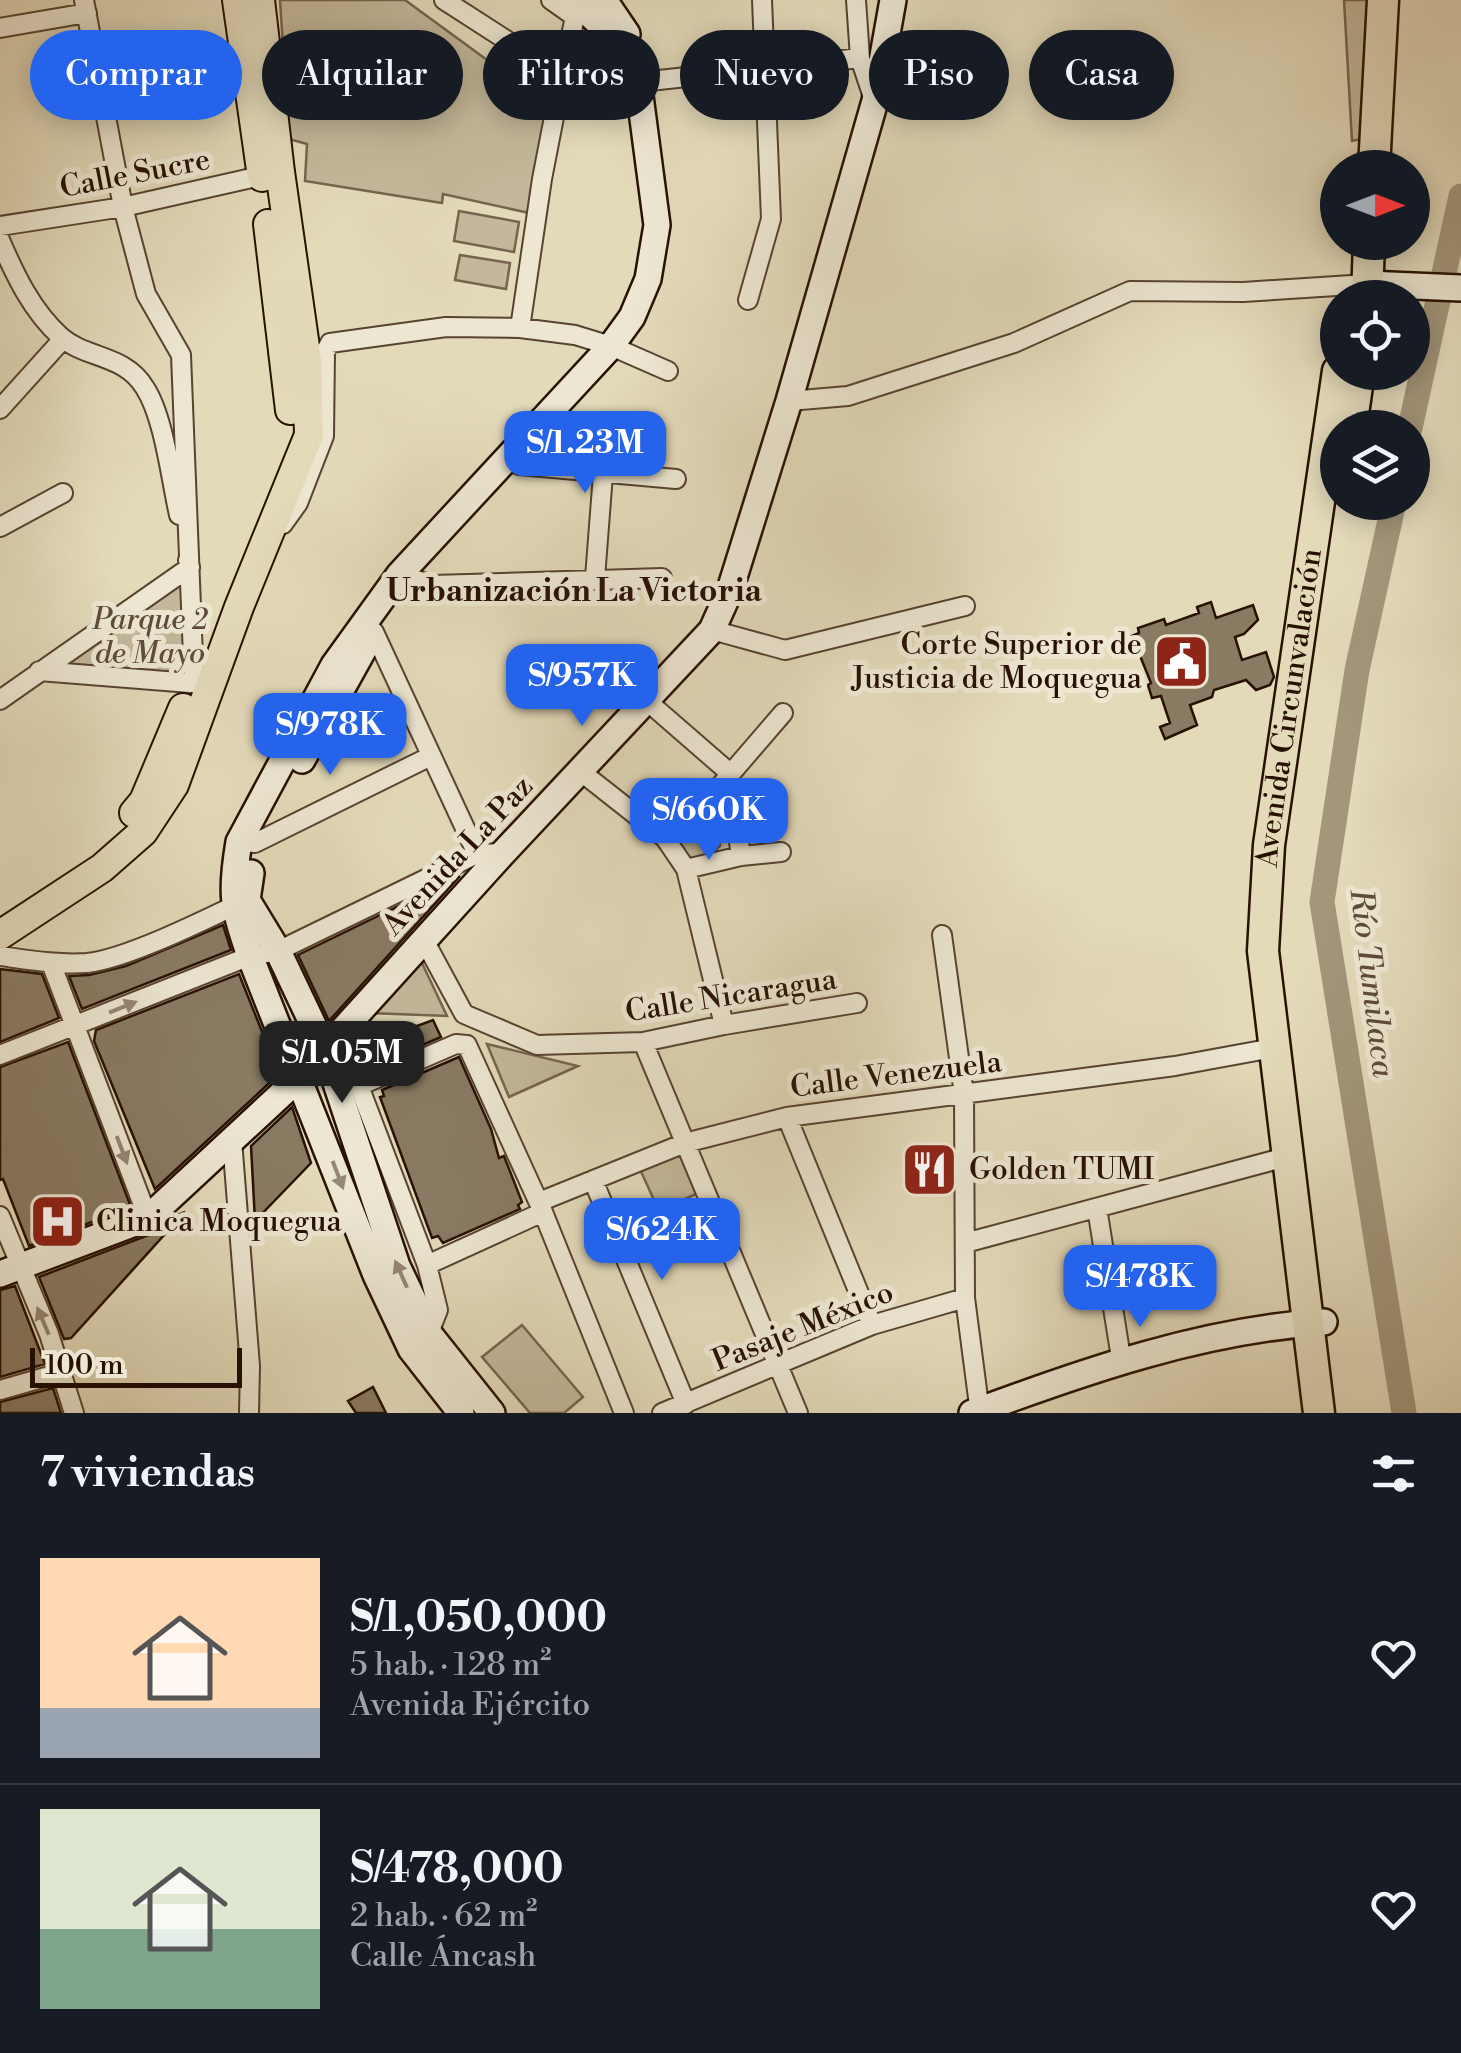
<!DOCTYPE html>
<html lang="es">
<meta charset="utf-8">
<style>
body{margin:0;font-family:"Libre Bodoni",serif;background:#20242c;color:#f1f3f6;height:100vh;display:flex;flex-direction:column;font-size:38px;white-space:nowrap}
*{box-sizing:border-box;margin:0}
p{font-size:32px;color:#9ea1a6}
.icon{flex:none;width:55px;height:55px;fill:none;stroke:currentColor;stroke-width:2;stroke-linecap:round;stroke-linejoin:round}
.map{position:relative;height:1413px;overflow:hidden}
.panel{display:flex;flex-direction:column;background:#171b24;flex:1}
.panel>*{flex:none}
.guide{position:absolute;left:30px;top:30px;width:1402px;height:90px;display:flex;gap:20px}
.needle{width:65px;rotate:90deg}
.buttons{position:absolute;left:1320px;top:150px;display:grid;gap:20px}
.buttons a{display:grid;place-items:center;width:110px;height:110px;border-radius:50%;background:#171b24;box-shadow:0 5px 25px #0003;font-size:50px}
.scale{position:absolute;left:30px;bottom:25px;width:212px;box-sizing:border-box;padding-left:10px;border:5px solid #281102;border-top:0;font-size:28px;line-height:35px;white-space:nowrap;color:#281102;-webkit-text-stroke:8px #ede7d2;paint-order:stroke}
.price{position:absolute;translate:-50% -85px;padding:0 22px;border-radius:20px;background:#2563eb;color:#fff;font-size:32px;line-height:65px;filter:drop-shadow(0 2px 5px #0008)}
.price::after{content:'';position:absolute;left:50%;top:60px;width:30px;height:22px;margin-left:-15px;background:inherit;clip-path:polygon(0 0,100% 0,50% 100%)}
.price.selected{background:#222;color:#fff}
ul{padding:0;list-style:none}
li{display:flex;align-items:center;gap:30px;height:250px;padding:0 40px}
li+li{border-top:2px solid #363941}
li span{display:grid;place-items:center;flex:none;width:280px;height:200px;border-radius:0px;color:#555}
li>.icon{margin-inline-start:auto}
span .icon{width:120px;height:120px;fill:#fffc;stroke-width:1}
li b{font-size:42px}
h2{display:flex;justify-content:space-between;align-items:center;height:120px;padding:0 40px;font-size:42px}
.tag{padding:0 35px;border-radius:45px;background:#171b24;box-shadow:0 5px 25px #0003;font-size:35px;line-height:90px}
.tag.selected{background:#2563eb;color:#fff}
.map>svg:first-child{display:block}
</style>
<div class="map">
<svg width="1461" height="1413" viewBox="0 0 1461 1413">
<rect width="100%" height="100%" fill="#e3daba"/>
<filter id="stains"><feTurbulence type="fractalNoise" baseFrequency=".002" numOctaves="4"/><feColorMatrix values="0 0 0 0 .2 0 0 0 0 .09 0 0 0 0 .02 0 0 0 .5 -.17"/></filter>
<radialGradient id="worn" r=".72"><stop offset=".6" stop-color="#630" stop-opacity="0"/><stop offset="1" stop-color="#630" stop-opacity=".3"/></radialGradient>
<path fill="#c3b89b" stroke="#76644e" stroke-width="2.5" d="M280,0H405L550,106L529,213L443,194L442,203L305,181L307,144L289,139Z
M1344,0H1372L1361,139L1352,141Z
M459,211L519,222L514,252L454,241Z
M460,255L510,263L506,289L455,280Z
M181,576L185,672L49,669Z
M703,802L715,810L720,846L705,859L684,864L670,843Z
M421,961L447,1016L370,1013Z
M487,1044L578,1066L509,1097Z
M679,1153L696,1194L659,1211L639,1167Z
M522,1325L583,1397L564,1413H530L482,1357Z"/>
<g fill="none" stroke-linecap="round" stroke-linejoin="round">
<path stroke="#a3967b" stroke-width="25" d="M1410,428L1461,196
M1394,502L1357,670L1322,902L1404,1413"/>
</g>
<path fill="#897a62" stroke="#281102" stroke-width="2.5" d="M1211,602L1216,618L1253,605L1258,620L1244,634L1235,637L1242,660L1266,652L1274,677L1270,685L1256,690L1246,680L1214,690L1212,697L1190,705L1197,725L1165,739L1160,727L1170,723L1161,696L1152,698L1148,685L1151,683L1132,636L1139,633L1138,628L1164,619L1166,625L1199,613L1197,607Z
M460,876L329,1021L298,955Z
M223,925L231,950L82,1009L69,976L89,975L126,966Z
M0,969L42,974L59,1018L0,1042Z
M239,974L279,1074L155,1189L94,1041L96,1030Z
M433,1020L441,1037L376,1065L368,1044Z
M68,1042L131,1207L29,1246L3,1179L0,1180V1067Z
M459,1057L491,1129L499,1158L504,1156L522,1202L518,1205L520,1209L443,1243L438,1236L432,1238L380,1097L384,1096L382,1090Z
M292,1107L311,1163L255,1221L251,1146Z
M185,1212L71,1338L64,1339L39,1277L154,1233L173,1217Z
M15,1286L45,1364L0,1377V1290Z
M373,1387L386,1413H356L348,1401Z
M53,1388L61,1413H0V1402Z"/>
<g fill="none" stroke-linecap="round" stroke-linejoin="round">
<defs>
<path id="street" d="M84,0L123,207L146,294L181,355L194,682
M444,0L562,76
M551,0L575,17
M856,0L860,58L873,97
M0,28L87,13
M650,81L860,58
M0,226L123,207L269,174
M0,240C15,275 32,311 61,337C86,359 125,354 145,388C164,417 171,480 179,515
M748,300L771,219L762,0
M520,328L542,179L562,76L575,17L591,4
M789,401L848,396L1014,343L1130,291L1243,292L1367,284
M0,409L63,339
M507,459L519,465L676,479
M283,524L298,503L324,436L325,352L330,343L446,327L520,328L575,335L611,346L668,371
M0,527L63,493
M399,575L433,585L662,578
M595,578L603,474
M712,630L785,650L965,606
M374,632L477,854
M39,671L203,684
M0,700L190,567L188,560
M647,701L731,774
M580,771L665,838L686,869L724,1025
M721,785L734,809L741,856
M665,838L721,785L783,713
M239,842L255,843L431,756
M686,869L741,856L781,852
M942,935L964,1094L965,1298L980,1413
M424,940L464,1014L537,1045L643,1042L724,1025L857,1003
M0,956C29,960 58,965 87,963C126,959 205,920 242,902
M51,963L148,1218
M643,1042L798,1413
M0,1055L250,956L278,951L477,854L503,853
M787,1117L872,1325
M232,1140L250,1366L249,1413
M593,1180L686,1404
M539,1202L685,1143L787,1117L1175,1066L1273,1048
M1097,1208L1122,1364
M0,1216L49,1334L74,1413
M965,1243L1286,1157
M427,1265L359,1086L456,1044L467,1045L543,1212L624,1413
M427,1338L438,1310L427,1265L543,1212
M0,1390L63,1372
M662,1413L872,1325L965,1298"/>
<path id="secondary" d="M604,0L627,34
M1367,284L1461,288
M302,760L370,638
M251,873L247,900L278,951L325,1050L397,1266L430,1335L492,1413
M0,1274L148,1218L300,1077L503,853L712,630L730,590L789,401L875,101L893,0
M461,1413L411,1349L376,1275L250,956C233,906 230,895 239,842L334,665L399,575L611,346L632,317L648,279L657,225L640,96L631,71L606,30L575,0
M972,1413C1085,1371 1203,1330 1324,1322"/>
<path id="primary" d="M237,0L262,177
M268,224L290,410
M134,813L144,801L183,708
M0,935L102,868L143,832L174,785L239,607L309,435L307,361L280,172L260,0"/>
<g id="highway">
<path d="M1374,168L1383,0"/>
<path d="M1367,298L1369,242"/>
<path d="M1351,428L1359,372"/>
<path id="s1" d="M1319,1413L1263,951L1269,845L1338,371"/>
</g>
</defs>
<use href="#street" stroke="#574330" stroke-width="22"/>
<use href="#secondary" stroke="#281102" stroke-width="30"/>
<use href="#primary" stroke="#281102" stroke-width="32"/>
<use href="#highway" stroke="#281102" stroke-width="35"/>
<use href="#street" stroke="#ede7d2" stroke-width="18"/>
<use href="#secondary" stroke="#ede7d2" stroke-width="25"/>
<use href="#primary" stroke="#e3daba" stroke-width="28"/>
<use href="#highway" stroke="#e3daba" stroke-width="30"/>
</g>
<defs><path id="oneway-solid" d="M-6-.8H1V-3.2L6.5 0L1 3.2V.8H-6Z" transform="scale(2.5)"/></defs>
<g fill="#948774">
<use href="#oneway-solid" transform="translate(123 1007) rotate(-22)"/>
<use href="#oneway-solid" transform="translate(122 1150) rotate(69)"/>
<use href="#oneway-solid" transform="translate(338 1175) rotate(69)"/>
<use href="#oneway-solid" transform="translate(401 1274) rotate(-114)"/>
<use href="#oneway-solid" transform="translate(43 1321) rotate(-113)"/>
</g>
<defs>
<symbol id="civic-square" viewBox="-11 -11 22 22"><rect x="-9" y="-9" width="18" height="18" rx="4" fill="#8f2418" stroke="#ede7d2"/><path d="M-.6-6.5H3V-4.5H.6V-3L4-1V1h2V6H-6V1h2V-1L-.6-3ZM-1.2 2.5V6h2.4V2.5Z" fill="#fff"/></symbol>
<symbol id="restaurant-square" viewBox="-11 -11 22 22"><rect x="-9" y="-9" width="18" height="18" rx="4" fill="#8f2418" stroke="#ede7d2"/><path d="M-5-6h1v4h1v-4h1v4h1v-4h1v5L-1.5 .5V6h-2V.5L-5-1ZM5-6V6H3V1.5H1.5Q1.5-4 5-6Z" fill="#fff"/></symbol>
<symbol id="hospital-square" viewBox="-11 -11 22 22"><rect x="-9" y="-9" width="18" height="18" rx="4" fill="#8f2418" stroke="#ede7d2"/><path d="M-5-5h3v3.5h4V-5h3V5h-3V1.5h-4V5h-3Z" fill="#fff"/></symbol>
</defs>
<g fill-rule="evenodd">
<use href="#civic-square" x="1150" y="630" width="63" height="63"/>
<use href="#restaurant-square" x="898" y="1138" width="63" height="63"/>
<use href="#hospital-square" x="26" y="1190" width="63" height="63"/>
</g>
<g text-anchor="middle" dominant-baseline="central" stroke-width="10" stroke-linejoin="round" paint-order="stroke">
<g font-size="30" fill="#281102" stroke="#ede7d2">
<text transform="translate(135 174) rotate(-11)">Calle Sucre</text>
<text stroke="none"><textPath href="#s1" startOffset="710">Avenida Circunvalación</textPath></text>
<text transform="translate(458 856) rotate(-47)">Avenida La Paz</text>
<text transform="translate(731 996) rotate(-9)">Calle Nicaragua</text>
<text transform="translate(896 1075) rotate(-7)">Calle Venezuela</text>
<text transform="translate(803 1327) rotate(-22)">Pasaje México</text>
</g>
<g font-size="30" font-style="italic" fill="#5e4b38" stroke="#ede7d2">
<text x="150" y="620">Parque 2<tspan x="150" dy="34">de Mayo</tspan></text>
</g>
<g font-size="30" fill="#281102" stroke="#ede7d2" text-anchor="start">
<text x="1142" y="645" text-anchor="end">Corte Superior de<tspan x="1142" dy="34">Justicia de Moquegua</tspan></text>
<text x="969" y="1170">Golden TUMI</text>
<text x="96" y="1222">Clinica Moquegua</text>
</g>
<g font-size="32" font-weight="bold" fill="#281102" stroke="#ede7d2">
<text x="574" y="591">Urbanización La Victoria</text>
</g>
<g font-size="32" font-style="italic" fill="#5f4d38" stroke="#ede7d2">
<text transform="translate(1372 983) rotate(83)">Río Tumilaca</text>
</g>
</g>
<rect width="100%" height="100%" filter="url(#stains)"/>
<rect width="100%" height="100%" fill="url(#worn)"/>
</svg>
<div class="buttons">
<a><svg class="needle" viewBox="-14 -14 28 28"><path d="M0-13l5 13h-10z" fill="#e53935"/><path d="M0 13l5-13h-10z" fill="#9ea1a6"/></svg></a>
<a><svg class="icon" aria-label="locate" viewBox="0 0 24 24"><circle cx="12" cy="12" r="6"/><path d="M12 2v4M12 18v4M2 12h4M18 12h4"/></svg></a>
<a><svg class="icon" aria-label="layers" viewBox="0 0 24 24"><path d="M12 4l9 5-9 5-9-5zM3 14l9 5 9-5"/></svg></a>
</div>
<div class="scale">100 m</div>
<b class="price" style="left:585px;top:496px">S/1.23M</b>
<b class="price" style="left:582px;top:729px">S/957K</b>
<b class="price" style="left:330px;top:778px">S/978K</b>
<b class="price" style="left:709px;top:863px">S/660K</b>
<b class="price selected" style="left:342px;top:1106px">S/1.05M</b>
<b class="price" style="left:662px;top:1283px">S/624K</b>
<b class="price" style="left:1140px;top:1330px">S/478K</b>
<div class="guide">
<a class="tag selected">Comprar</a>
<a class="tag">Alquilar</a>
<a class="tag">Filtros</a>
<a class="tag">Nuevo</a>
<a class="tag">Piso</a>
<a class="tag">Casa</a>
</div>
</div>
<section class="panel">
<h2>7 viviendas<svg class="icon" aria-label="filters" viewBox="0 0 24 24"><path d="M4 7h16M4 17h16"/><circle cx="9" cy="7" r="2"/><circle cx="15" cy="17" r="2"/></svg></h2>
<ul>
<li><span style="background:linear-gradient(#ffd9b3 75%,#9aa5b1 0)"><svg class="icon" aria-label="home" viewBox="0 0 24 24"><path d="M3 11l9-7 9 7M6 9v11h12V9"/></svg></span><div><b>S/1,050,000</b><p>5 hab. · 128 m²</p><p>Avenida Ejército</p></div><svg class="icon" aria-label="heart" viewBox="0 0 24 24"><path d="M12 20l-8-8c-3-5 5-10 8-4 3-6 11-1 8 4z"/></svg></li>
<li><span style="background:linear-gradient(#dfe7d0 60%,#7fa58c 0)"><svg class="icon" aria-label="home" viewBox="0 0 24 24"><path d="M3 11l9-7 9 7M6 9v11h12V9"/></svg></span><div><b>S/478,000</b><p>2 hab. · 62 m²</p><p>Calle Áncash</p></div><svg class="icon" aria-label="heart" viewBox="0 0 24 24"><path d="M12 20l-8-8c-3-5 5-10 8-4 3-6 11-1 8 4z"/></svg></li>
</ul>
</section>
